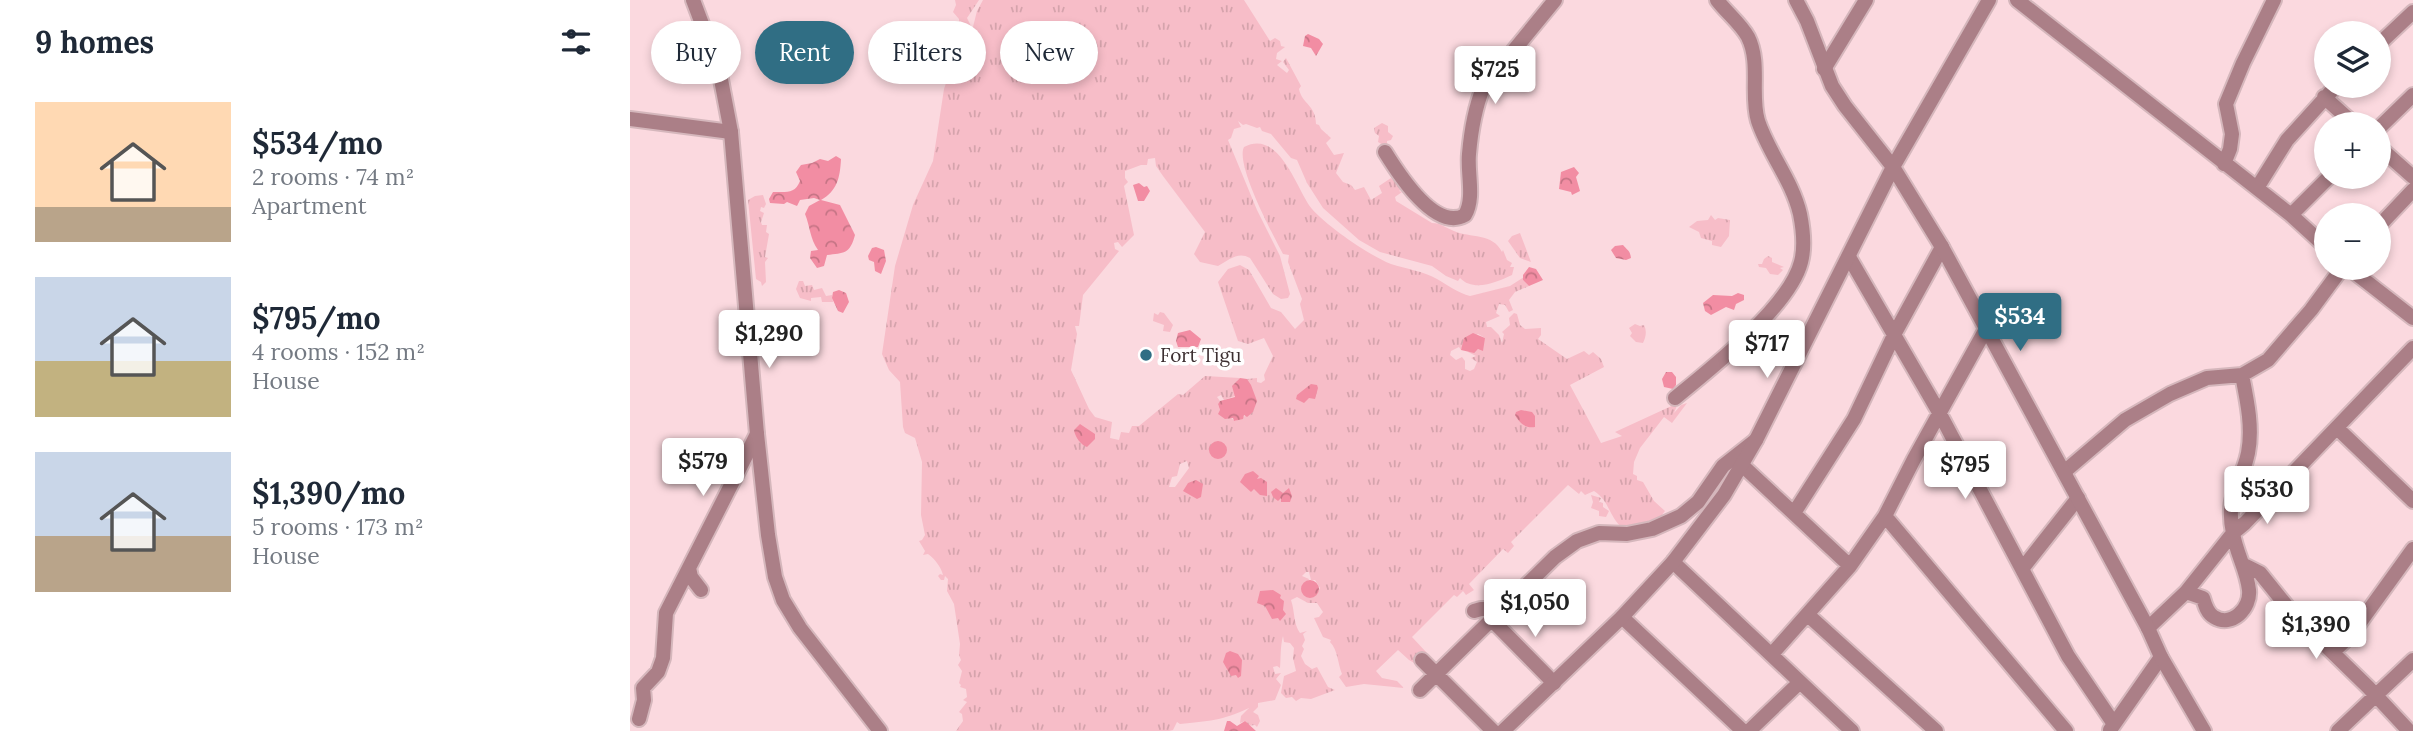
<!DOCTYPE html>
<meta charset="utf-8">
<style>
body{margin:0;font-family:Lora,serif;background:#f2f2f3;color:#1f2937;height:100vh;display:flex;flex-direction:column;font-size:26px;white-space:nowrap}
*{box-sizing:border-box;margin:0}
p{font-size:23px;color:#747a83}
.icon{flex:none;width:38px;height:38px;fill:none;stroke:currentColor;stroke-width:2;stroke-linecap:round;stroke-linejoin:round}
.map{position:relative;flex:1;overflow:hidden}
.sheet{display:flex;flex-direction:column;background:#fff;width:630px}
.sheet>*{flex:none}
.hud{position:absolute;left:21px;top:21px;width:665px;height:63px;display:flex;gap:14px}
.controls{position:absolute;left:1684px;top:21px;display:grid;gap:14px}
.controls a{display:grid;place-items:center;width:77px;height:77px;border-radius:50%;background:#fff;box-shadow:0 4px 10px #0003;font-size:35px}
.price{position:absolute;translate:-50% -60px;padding:0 16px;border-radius:7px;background:#fff;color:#222;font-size:23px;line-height:46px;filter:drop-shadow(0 2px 4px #0008)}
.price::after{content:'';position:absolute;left:50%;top:42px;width:21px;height:16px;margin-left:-10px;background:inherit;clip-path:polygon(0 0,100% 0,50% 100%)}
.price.current{background:#306e84;color:#fff}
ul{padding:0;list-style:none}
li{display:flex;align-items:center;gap:21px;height:175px;padding:0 35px}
li span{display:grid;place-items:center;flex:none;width:196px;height:140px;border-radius:0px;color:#555}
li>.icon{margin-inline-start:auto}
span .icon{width:84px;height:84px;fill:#fffc;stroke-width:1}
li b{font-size:30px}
h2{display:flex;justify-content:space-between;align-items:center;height:84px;padding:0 35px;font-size:30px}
.chip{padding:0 24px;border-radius:32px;background:#fff;box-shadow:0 4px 10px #0003;font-size:24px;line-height:63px}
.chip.current{background:#306e84;color:#fff}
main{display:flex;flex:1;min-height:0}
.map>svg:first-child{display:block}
</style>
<main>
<section class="sheet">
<h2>9 homes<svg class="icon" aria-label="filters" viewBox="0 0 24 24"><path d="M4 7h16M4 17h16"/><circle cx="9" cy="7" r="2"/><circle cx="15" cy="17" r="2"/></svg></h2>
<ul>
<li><span style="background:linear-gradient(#ffd9b3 75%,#b9a48a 0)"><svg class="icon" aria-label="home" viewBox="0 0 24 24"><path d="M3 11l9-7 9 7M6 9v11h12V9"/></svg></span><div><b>$534/mo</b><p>2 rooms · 74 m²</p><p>Apartment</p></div></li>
<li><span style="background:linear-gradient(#c9d6e8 60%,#c2b280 0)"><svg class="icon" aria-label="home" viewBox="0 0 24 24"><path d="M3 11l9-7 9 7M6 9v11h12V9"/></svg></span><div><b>$795/mo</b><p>4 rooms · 152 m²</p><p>House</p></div></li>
<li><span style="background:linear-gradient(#c9d6e8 60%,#b9a48a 0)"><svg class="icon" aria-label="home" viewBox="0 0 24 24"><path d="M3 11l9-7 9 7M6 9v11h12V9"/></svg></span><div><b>$1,390/mo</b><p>5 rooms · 173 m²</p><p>House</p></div></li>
</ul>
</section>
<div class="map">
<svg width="1783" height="731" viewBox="0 0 1783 731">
<defs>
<pattern id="grass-tufts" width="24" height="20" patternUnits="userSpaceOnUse" patternTransform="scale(1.75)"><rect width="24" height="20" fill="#f7bdc8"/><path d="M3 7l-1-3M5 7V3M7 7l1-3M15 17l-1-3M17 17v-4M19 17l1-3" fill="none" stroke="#d5a3ac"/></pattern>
<pattern id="forest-crowns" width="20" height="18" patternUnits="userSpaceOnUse" patternTransform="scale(1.75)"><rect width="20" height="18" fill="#f28da3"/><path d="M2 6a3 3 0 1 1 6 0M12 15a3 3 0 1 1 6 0" fill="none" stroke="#c57485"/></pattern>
</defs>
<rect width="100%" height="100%" fill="#fbd9df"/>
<path fill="url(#grass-tufts)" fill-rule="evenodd" d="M325,0H349L337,18L341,26L329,24V19L323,12L326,5Z
M353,0H614L640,41L645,38L650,41L651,46L655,47L647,53L646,59L652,61L647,65L657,73L659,70L653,62L656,58L671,86L669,89C672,104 686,105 686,124L689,125L691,129L701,138L696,143L704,155L714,153L706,173L713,182L721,185L725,190L734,187L741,200L752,193L749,186L761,178L772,189L769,191L772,192L765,197L766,201L802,223C811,223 816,228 824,231C840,238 863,233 872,252L873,250L877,260L882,263L880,267H884L882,275C869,281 844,293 830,278L828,281L816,276L802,266L750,252L729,240L693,208L677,183L667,160L661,158L641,134L632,131L630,127L627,128L616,124L613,125L608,121L611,127L604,129L601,138L598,140L627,210L650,256L660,294L658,298L651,299L643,294L620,258C608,251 599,260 588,266L570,262L564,254L575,232L533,176L526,166L525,158L518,159L517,165H511L495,171V178L498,182L494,186L504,235L492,247L488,242L484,243L485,249L489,251L453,295L449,326H445L447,334L441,370L459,409L465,417L482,422L480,438L489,440L491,432L499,433L502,426H509L548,394L553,395L575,376L610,378L607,381L605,396L594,400L591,395L587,397L590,401L588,404L590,410L605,421L623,412L626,401L617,379L627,378V382L631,383L635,380L634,375L643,356L634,338L618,344L608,341L588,282L598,269L610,265L619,270L641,308L651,312L665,329L674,320L670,304L672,299L658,262L659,255L653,254C643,235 605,164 614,147C650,128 667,191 682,209C698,227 740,256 761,264C776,269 793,271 807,279C817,285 829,293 840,296L880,286L894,277L893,280L899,286L885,292L879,300L883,310L879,312L875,305L869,304L866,313L870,316L856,322L857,327H861L869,335L872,343L874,334L872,332L880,325L879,318L884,313L887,314L890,325L895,329L911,328V335L908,339L937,359L954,351L959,355L963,352L971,359L974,367L940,385L971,443L992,436L985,432L1048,403L1044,413L1051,405L1057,403L1042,423L1034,417L1010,448L1004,462L1003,474L1007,476V480L1013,482L1024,501L1035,511C1021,529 1015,526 993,528C979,518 980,501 964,491L955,495L951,491L949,494L938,485L881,542L884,546L878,553L873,549L839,584L844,590L836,595L833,591L827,597L824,595L782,637L797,653L793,657L795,669L779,660L768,650L746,671L752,678L767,681L774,688L734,684L716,687L709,677L712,674C708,665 708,650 700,642L701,640L693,637L684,618L689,617L693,612L687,603H678L667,597L661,600C665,611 663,623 670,633L677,631L673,634L675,640L672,646L674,649L671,656L675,664L682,669L687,667L698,687L705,690L681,699L671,698L666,701L662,697L656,698L651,693L654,676L666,671L663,658L664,648L660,643L654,642L653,636C650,648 651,657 650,668L647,666L643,667L645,674L651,673L646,679L651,685L645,700L628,703V707L623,712L628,715L630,721L627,727L625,725L617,726L615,721L610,723L611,716L619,708C592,721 578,721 550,724L547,722L543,730L539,731H326L333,721L332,714L329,712L337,702L333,700L337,697L336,689L330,687L331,685L329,683L332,671L328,665L331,660L329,655L330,644L324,604L317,591L318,579L315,576L314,580H311L308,576L310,574L313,575C311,567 305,559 298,554L293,555L295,551L289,541L292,540L295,535L291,515L292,462L285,438L275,433L273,427L270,382L259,370L252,354L265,266L283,205L303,161L314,89L324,59L343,27L347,11ZM848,334L855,338L849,349L838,352L846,356L841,358L847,362L844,369L840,371L835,369V361L832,357L826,360L820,355L821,351L829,347L831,350L834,343ZM557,461L559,468L545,487H539L542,477L547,476L550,464ZM676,572H679L681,580H685L690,588L686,595L680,597L673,593V586L678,582L679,579L672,576Z
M752,123L758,126V132L763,136L761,140L757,141V144L753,145L748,142L749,136L745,133L744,128Z
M133,195L136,204L134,208L131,207L130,211L134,213L131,222L132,225H137L136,232L139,234L135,257L138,258L135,262L136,282L132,286L131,282L126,279L118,200L125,196Z
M1081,215L1085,220L1088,218L1100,220L1099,236L1091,247L1082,245V241L1071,238L1069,232L1059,227L1067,221L1078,220Z
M890,233L901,262L890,258L878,241L882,236Z
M1138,256L1142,258V262L1154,267L1150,268L1153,270L1148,275L1140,274L1136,268L1129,267L1128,264H1132L1134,259Z
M169,281H173L175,286L182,285L184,290L192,288L196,296L202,295L203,302H192L191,297L181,298V301L170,298L166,289Z
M530,312L534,313L543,325L540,332L533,331L534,325L523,321L524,313L528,315Z
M1005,324L1010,326L1014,325C1017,331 1016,337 1013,343L1006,342L1000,336L1002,333L999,328Z
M961,495L971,498L969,502L973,503V507L979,511L976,517L969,516V511L961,508L963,502Z"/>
<path fill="url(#forest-crowns)" d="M678,34L689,39L693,44L686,56L681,48L673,46L675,36Z
M206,156L211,159C210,178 207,191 191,200L210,205L225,235C220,254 214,253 197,255L194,266L187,268L180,258L181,251L188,250C180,239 180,226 175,214L179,206L190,200L184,198L170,200L167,206L157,202L154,204L140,203L139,199L143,192C156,192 165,194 170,181L166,172L171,165L182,163L190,159L198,161Z
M944,167L949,173L946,177L950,191L942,195L941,192L929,189L931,172Z
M509,183L514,187L517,186L520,191L514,201H508L503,185Z
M993,245C997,250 1000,250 1001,258L996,260L986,258L981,250L985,246Z
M246,247L254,250L256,261L251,274L245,271L244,262L239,260L238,256L242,248Z
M899,267L906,269L913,280L899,286L893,280V275Z
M209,290L216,293L219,302L213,313L208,311L202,298L203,292Z
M1108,293L1114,295V300L1106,304L1104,310L1096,307L1081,315L1075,311L1073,303L1083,295L1102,296Z
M560,330L571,339L568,347H548L546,341L548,333Z
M843,333L855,338L853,351L848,349L844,353L831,350L834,338Z
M1036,372H1042L1046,377V385L1043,389L1034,387L1032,379Z
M610,378L617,379L621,385L627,401L623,412L617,417L614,415L613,419L604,421L603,418L595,419L588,414L590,410L588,404L590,401L605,397L602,386Z
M681,384L687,385L688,388L685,399L679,398L674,403L666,399L667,395Z
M891,410L902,412L905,416V427C895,429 889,422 885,415L886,412Z
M450,424L465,434V439L457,447C451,445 445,437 444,430Z
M579 450a9 9 0 1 1 18 0a9 9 0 1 1-18 0Z
M623,471L629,476L627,479L631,478L637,482V496L630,495L624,489L621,492L610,482L615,474Z
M566,480L573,484L571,497L567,499L553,491L558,483Z
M646,488L653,493L659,488L662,496L660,502H651V498L648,501L643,497L641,492Z
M671 589a9 9 0 1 1 18 0a9 9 0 1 1-18 0Z
M643,590L651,595L650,598L654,601L653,610L656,614L650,621L648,618L642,619L635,606L627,603L630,591Z
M600,651L608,654L612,660L611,676L608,678L606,675L601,676L593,662L596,653Z
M597,721H600L607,726L615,721L626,731H594Z"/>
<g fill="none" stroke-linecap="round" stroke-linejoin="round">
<defs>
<path id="minor" d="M1387,0L1661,215L1696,247
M1748,45L1783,12
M1194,69L1236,0
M1694,97L1724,124
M0,119L101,132
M1748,129L1783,95
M1748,146L1783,177
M755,152C768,173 805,232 835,215C845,198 837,173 839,154C841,131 845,108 853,88L925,0
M1594,164L1600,149L1602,134L1596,104L1613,63L1644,0
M1627,188L1657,140L1706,86
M1661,215L1699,177
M1748,227L1783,190
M1219,257L1310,414L1438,656L1484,724
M1719,268L1783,318
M1045,398C1081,369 1160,306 1171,262C1175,247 1173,229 1170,214C1162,180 1139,154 1128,121C1120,95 1131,63 1118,37C1111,24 1096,12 1087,0
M1707,428L1783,501
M1113,466L1220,566
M1434,472L1495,420L1540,394L1577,378L1612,375L1638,360L1681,310L1712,268
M1164,513L1224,419L1265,333L1312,247
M1255,516L1436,731
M1043,562L1222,731
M1614,565L1630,573L1664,615L1738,687L1779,731
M59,568L61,577L71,590
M1392,569L1448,498
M1556,592L1603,533C1595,495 1611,486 1618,453C1623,428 1617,400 1612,375
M844,611L851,609H871
M1178,615L1306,731
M992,617L1113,731
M861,619L924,683
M1518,628L1556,592L1573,598C1575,605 1577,613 1584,617C1602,628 1621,608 1619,590C1617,570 1606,553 1603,533L1615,523L1783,348
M1703,652L1721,635L1783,549
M1142,654L1220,566L1255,516L1284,459L1356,329
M792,660L863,731
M790,690L925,557L947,541L969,533L997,534L1022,529L1051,516L1068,502L1093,466L1126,440
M9,719L14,700L13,688L28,672L33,658L36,613L127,434
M1480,730L1531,657
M1119,731L1170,682
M1708,731L1783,660"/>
<path id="tertiary" d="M63,0L89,69L101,132L127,434L138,535L145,577L153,600L170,628L250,731
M1166,0L1177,21L1202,86L1215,106L1263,167L1312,247L1518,628L1531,657L1574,731
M873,731L992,617L1043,562L1094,495L1126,440L1263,167L1359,0"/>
</defs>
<use href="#minor" stroke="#d5b7bc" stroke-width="18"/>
<use href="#tertiary" stroke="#d5b7bc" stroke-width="18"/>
<use href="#minor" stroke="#ab7f87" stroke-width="14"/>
<use href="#tertiary" stroke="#ab7f87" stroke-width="14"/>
</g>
<circle fill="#306e84" stroke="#fff" stroke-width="2.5" cx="516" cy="355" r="7"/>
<g text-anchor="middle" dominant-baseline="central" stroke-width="7" stroke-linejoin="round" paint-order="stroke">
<g font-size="19" fill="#3c2f31" stroke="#fff" text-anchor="start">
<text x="530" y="355">Fort Tigu</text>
</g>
</g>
</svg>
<div class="controls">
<a><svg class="icon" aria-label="layers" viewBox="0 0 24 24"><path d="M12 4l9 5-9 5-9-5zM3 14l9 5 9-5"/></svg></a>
<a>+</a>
<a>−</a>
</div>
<b class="price" style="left:865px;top:106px">$725</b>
<b class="price current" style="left:1390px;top:353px">$534</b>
<b class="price" style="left:139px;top:370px">$1,290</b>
<b class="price" style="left:1137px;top:380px">$717</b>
<b class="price" style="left:73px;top:498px">$579</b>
<b class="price" style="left:1335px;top:501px">$795</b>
<b class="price" style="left:1637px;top:526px">$530</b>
<b class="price" style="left:905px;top:639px">$1,050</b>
<b class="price" style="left:1686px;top:661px">$1,390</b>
<div class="hud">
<a class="chip">Buy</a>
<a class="chip current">Rent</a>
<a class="chip">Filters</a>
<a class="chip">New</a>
</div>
</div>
</main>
